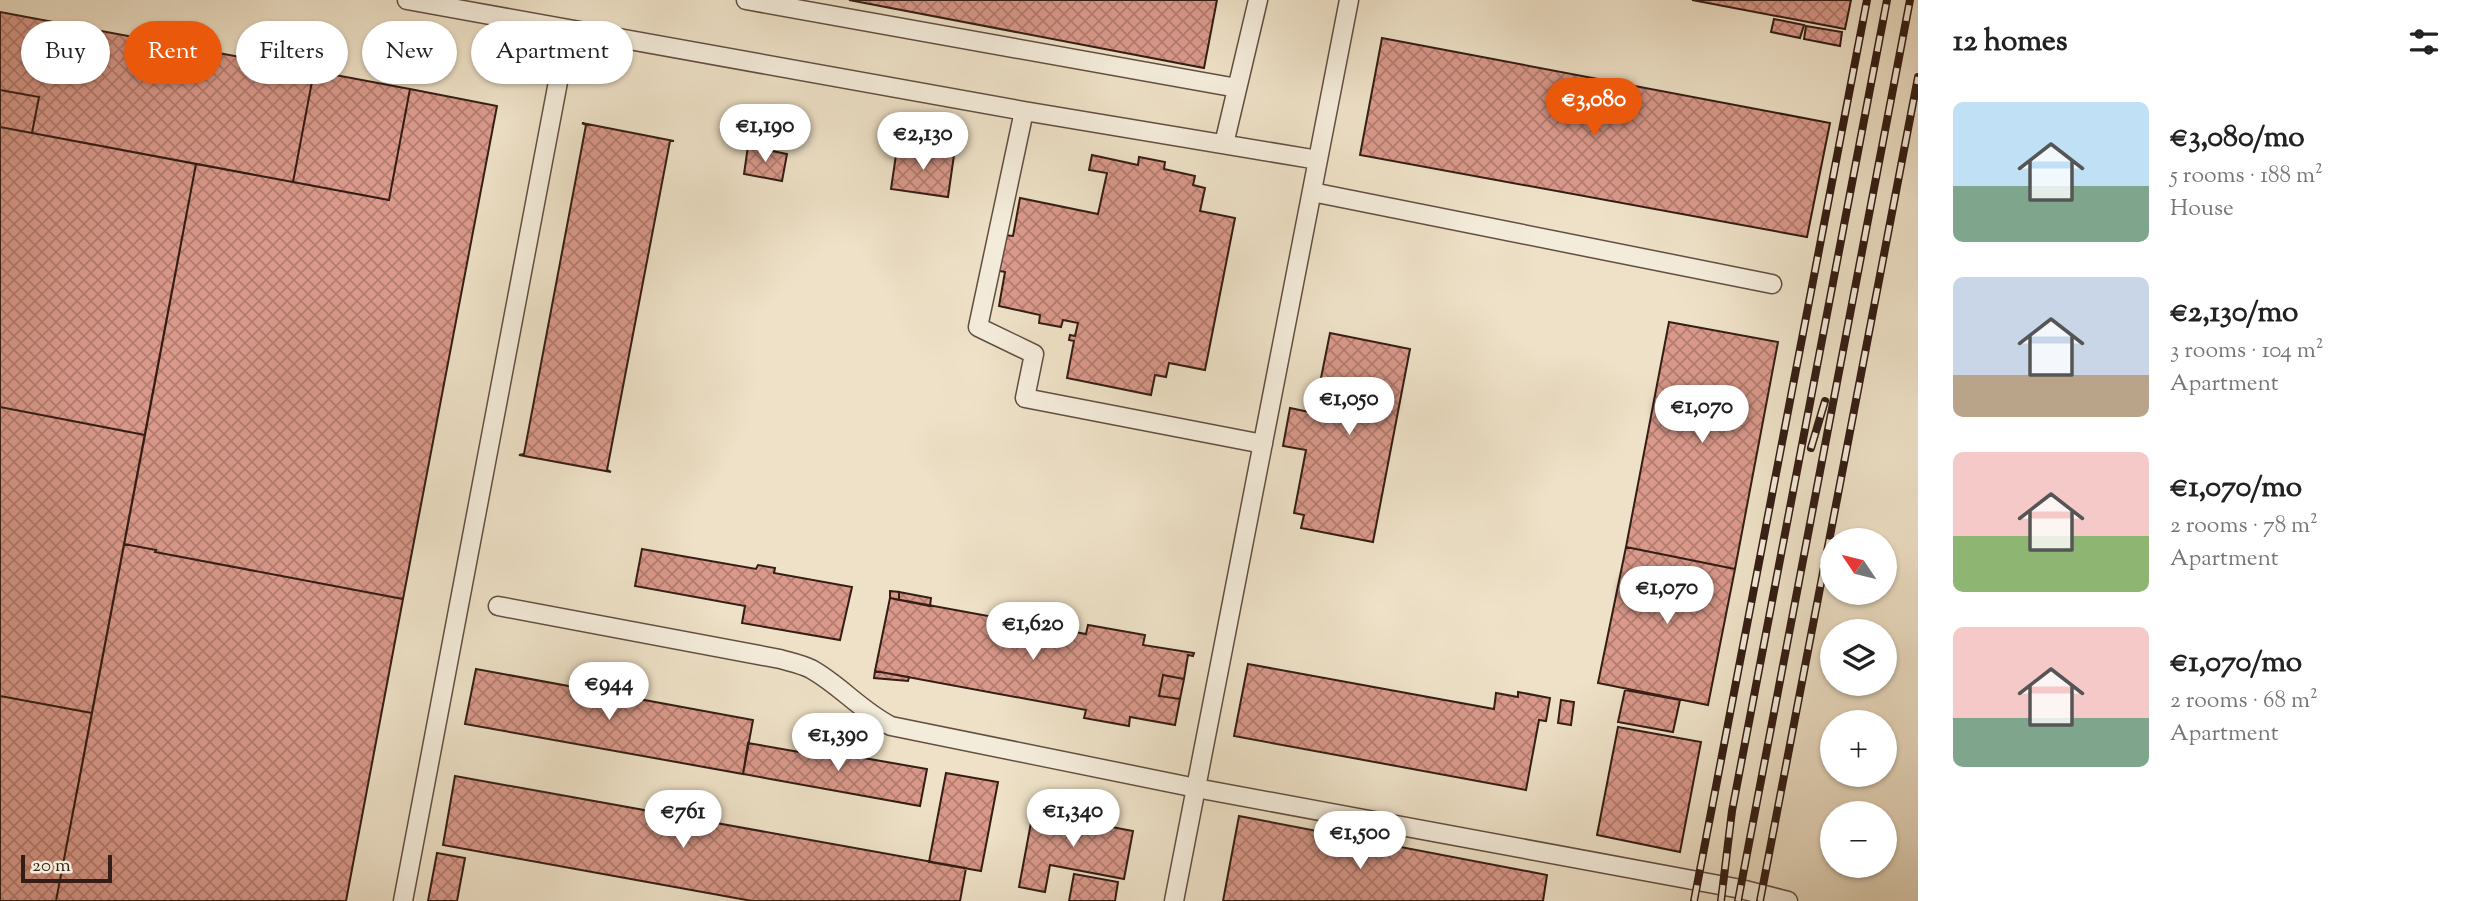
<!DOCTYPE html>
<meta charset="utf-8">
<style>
body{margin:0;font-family:"Sorts Mill Goudy",serif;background:#f6f6f6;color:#222;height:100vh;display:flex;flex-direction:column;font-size:26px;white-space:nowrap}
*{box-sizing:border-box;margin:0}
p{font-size:23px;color:#767676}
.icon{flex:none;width:38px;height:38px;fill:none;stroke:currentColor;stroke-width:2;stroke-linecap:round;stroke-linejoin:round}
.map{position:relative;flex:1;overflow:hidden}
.side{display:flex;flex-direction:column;background:#fff;width:560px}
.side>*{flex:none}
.banner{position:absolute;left:21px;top:21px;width:665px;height:63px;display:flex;gap:14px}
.needle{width:46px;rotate:305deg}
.fabs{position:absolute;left:1820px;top:528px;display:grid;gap:14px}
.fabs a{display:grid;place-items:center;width:77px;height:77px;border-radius:50%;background:#fff;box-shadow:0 2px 5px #0004;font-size:35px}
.scale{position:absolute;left:21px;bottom:18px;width:91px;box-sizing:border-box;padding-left:7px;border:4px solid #341d14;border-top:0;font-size:19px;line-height:24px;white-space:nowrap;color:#341d14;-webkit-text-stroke:5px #f4ecdb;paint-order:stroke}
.price{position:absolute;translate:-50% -60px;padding:0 16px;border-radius:24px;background:#fff;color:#222;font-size:23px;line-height:46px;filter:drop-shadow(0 2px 4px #0008)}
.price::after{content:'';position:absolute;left:50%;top:42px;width:21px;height:16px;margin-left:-10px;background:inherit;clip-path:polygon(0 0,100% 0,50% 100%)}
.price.selected{background:#ea580c;color:#fff}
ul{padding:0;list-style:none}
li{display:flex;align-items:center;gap:21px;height:175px;padding:0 35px}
li span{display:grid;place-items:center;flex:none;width:196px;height:140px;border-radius:10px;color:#555}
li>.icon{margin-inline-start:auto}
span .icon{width:84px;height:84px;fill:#fffc;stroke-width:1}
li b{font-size:30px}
h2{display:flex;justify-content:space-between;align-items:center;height:84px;padding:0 35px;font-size:30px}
.pill{padding:0 24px;border-radius:32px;background:#fff;box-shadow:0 2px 5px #0004;font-size:24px;line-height:63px}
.pill.selected{background:#ea580c;color:#fff}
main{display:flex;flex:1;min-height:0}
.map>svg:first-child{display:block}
</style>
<main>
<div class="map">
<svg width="1918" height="901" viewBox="0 0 1918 901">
<defs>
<pattern id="building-cross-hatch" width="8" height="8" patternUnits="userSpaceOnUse" patternTransform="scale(1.75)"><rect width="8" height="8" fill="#da998b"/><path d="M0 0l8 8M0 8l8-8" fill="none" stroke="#b27c70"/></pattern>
</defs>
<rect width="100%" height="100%" fill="#eee1c7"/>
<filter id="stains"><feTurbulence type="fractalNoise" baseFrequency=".00286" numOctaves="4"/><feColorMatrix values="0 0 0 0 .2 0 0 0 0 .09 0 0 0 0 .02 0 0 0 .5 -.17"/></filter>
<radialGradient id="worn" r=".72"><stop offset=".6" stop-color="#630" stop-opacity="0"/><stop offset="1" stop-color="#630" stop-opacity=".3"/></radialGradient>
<path fill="url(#building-cross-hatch)" stroke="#341d14" stroke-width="2" d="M849,0H1217L1204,68Z
M1692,0H1851L1845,29Z
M0,12L314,71L293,182L32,133L39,97L0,90Z
M1774,19L1804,25L1800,38L1771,32Z
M1806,26L1842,32L1840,46L1804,39Z
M1382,38L1830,123L1807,237L1360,155Z
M314,71L410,89L389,200L293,182Z
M410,89L497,106L403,599L155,552L156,550L124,544L196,164L389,200Z
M0,90L39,97L32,133L0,127Z
M582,123L674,141H670L607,470L611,472L519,455L524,454L586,125Z
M0,127L196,164L145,435L0,407Z
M748,146L787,154L782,181L744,174Z
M897,148L954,155L948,197L891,189Z
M1092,155L1138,165L1139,157L1165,162L1164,169L1195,176L1193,185L1205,188L1200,211L1235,218L1205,370L1169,363L1166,377L1155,375L1151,395L1067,378L1074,341L1069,340L1070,335L1075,336L1078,323L1063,320L1061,327L1039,323L1040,315L999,306L1005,272L995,270L1005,235L1013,236L1020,198L1098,214L1107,173L1089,170Z
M1669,322L1778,342L1735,569L1626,547Z
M1330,333L1410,349L1373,542L1301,528L1304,515L1294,513L1306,450L1283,446L1290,408L1314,413Z
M0,407L145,435L92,713L0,696Z
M124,544L156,550L155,552L403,599L346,901H56Z
M1626,547L1735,569L1708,705L1598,683Z
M642,549L756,569L758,565L775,568L774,573L852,587L840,640L742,623L745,606L635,586Z
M890,591L899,592V600L890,598Z
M899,592L931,598L930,606L899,600Z
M890,598L1086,634L1088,625L1145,635L1143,645L1194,653L1193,656L1188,655L1184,679L1163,675L1159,696L1180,699L1175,725L1130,717L1129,726L1084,718L1086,710L875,671Z
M1248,664L1494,709L1496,693L1518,697V692L1550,698L1546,721L1539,720L1526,790L1234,736Z
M476,669L753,720L743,774L465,724Z
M875,671L909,677L908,681L874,678Z
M1163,675L1184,679L1180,699L1159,696Z
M1625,690L1680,700L1673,732L1618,722Z
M0,696L92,713L56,901H0Z
M1561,700L1574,702L1571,725L1558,723Z
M1618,727L1701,742L1680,852L1597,835Z
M748,743L828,757L829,752L927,769L920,806L743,774Z
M946,773L998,782L981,871L929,862Z
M455,776L966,868L960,901H752L443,845Z
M1033,812L1133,831L1124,879L1050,865L1045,892L1019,887Z
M1239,816L1547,875L1543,901H1223Z
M437,853L465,858L457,901H428Z
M1074,874L1118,882L1115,901H1069Z"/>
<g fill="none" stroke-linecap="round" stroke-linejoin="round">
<defs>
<path id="lane" d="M407,0L1024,111L1318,160
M746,0L1237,88
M1024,111L978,327L1034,354L1025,398L1263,444
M1224,144L1258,0
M1312,192L1772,284
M498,606L780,659C790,662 801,664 811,669C840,685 861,711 891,726L1196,788L1741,889L1788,901
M403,901L568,29
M1174,901L1349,0"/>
</defs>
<use href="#lane" stroke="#624e41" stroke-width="21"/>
<use href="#lane" stroke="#f4ecdb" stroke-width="18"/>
<defs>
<path id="rail" d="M1811,448L1825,401
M1694,901L1867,0
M1721,901L1732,811L1887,0
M1738,901L1910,0
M1760,901L1918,77"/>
</defs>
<use href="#rail" stroke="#341d14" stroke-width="8"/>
<use href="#rail" stroke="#f4ecdb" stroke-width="5" stroke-dasharray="16" stroke-linecap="butt"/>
</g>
<rect width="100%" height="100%" filter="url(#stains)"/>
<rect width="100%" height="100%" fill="url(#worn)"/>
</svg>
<div class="fabs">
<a><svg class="needle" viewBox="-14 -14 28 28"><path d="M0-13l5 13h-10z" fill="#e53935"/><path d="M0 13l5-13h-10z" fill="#767676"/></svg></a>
<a><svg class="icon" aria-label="layers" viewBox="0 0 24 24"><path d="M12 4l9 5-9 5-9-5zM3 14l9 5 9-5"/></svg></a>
<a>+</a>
<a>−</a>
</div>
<div class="scale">20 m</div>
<b class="price selected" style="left:1594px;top:138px">€3,080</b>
<b class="price" style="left:765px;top:164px">€1,190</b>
<b class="price" style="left:923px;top:172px">€2,130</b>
<b class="price" style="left:1349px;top:437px">€1,050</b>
<b class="price" style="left:1702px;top:445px">€1,070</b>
<b class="price" style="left:1667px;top:626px">€1,070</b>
<b class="price" style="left:1033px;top:662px">€1,620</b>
<b class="price" style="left:609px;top:722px">€944</b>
<b class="price" style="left:838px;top:773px">€1,390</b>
<b class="price" style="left:1073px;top:849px">€1,340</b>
<b class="price" style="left:683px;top:850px">€761</b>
<b class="price" style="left:1360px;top:871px">€1,500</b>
<div class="banner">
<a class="pill">Buy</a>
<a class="pill selected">Rent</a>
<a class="pill">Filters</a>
<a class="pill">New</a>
<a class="pill">Apartment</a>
</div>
</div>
<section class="side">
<h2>12 homes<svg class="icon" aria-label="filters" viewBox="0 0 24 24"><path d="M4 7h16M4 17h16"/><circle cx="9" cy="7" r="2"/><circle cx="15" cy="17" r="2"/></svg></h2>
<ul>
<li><span style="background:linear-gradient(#bfe0f5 60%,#7fa58c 0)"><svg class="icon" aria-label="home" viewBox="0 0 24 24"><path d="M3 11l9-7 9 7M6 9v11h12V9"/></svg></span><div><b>€3,080/mo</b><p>5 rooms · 188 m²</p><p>House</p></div></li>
<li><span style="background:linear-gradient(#c9d6e8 70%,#b9a48a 0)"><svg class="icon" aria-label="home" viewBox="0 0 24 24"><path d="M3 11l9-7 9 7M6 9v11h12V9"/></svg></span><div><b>€2,130/mo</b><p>3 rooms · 104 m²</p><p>Apartment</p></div></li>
<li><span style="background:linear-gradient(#f6c9c9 60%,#8fb573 0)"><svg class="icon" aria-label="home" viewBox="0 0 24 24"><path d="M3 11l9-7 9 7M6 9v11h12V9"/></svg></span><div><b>€1,070/mo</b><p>2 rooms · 78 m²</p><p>Apartment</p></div></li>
<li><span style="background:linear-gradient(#f6c9c9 65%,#7fa58c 0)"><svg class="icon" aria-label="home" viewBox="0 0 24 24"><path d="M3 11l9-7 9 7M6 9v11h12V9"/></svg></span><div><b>€1,070/mo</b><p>2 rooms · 68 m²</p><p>Apartment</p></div></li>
</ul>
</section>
</main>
